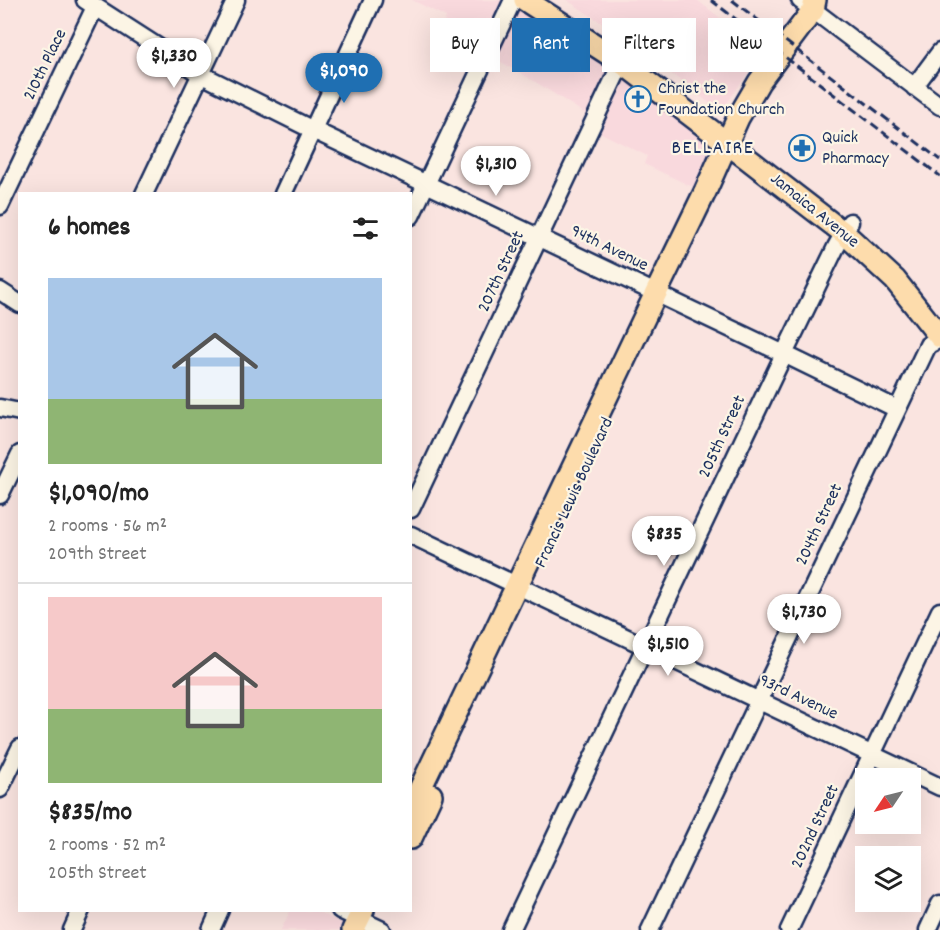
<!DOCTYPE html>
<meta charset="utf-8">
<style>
body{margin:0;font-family:Dekko,sans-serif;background:#f2f2f2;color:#222;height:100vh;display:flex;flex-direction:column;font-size:22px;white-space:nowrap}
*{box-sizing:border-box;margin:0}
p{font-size:20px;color:#767676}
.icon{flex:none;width:33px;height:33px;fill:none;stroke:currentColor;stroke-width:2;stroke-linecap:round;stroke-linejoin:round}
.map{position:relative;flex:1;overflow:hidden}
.drawer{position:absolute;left:18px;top:192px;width:394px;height:720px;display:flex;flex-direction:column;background:#fff;border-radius:0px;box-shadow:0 6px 24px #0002}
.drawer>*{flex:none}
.banner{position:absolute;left:430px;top:18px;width:418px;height:54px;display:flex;gap:12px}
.needle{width:39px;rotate:235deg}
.fabs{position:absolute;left:855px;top:768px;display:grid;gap:12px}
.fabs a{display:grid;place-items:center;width:66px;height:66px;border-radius:0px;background:#fff;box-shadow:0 6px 24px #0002;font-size:30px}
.price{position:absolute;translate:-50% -51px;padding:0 14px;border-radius:21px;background:#fff;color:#222;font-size:20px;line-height:39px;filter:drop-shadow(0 2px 3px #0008)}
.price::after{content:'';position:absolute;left:50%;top:36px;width:18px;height:14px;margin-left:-9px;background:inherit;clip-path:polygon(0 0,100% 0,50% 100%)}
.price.current{background:#1f6fb2;color:#fff}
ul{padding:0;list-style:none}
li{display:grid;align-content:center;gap:12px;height:318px;padding:0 30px}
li+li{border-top:2px solid #e0e0e0}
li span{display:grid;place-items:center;height:186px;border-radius:0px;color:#555}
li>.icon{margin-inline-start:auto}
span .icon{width:108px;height:108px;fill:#fffc;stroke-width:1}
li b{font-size:26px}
h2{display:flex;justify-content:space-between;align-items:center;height:72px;padding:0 30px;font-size:26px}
.pill{padding:0 21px;border-radius:0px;background:#fff;box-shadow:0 6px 24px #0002;font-size:21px;line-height:54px}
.pill.current{background:#1f6fb2;color:#fff}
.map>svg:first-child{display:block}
</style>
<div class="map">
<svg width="940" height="930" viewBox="0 0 940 930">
<rect width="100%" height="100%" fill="#fae4e0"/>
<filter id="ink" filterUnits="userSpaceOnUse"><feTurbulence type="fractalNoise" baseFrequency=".0167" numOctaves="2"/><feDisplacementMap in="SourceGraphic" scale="12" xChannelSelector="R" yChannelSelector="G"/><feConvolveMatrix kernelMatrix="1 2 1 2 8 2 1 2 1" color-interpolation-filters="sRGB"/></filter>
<g filter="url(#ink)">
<path fill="#f9d9dd" d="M412,0H507L595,55L712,145L695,188L644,164L647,156L585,125L589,116L534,81L494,58L496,52L443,26L446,17Z
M567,0H697L763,51L721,112L629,41Z
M290,911H316L346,925L343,930H281Z"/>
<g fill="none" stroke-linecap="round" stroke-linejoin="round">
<defs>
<path id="minor" d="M85,0L200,74L313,130L784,354L897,409
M800,0L940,106
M914,87L940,52
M144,194L236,0
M283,194L373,0
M0,206L95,7
M411,216L513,0
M0,291L20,304
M0,408L20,412
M0,495L20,454
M411,509L627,51
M411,535L940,787
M0,789L20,748
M340,910L382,930
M72,930L81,910
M211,930L220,910
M511,930L784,354L836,247L850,222
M650,930L928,345L940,339
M789,930L940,611
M928,930L940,904"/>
<path id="major" d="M525,0L621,62L748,159L844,233L895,280L940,337
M411,808L656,293L705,192L738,118L759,82L813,10L815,0
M411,838L431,795
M353,930L363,910"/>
</defs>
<use href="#minor" stroke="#1b2f5e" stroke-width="21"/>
<use href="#major" stroke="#1b2f5e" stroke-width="26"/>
<use href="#minor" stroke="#fcf5e5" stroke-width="16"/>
<use href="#major" stroke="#fddcac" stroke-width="21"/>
<path stroke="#1b2f5e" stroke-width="3" stroke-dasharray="9 4.5" stroke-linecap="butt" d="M711,0L940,176
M732,0L940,160"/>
</g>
</g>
<defs>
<symbol id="church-ring" viewBox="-11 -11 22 22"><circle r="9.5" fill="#fcf5e5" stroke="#1f6fb2" stroke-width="1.5"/><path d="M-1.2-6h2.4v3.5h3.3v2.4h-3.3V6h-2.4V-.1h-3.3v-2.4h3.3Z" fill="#1f6fb2"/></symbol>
<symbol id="pharmacy-ring" viewBox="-11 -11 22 22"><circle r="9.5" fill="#fcf5e5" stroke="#1f6fb2" stroke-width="1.5"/><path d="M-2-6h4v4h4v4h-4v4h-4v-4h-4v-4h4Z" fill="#1f6fb2"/></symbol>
</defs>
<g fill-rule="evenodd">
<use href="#church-ring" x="623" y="84" width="30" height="30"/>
<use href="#pharmacy-ring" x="787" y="133" width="30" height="30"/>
</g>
<g text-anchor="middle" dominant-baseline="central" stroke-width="4.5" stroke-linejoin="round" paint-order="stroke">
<g font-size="18" fill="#1b2f5e" stroke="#fcf5e5">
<text transform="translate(46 65) rotate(-64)">210th Place</text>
<text transform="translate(814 211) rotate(39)">Jamaica Avenue</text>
<text transform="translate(609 249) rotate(26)">94th Avenue</text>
<text transform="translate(502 272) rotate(-65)">207th Street</text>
<text transform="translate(723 437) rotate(-65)">205th Street</text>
<text transform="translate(575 493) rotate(-65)">Francis Lewis Boulevard</text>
<text transform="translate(820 525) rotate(-65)">204th Street</text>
<text transform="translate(798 698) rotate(25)">93rd Avenue</text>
<text transform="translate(816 827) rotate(-65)">202nd Street</text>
</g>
<g font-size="18" fill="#1b2f5e" stroke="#fcf5e5" text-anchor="start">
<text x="658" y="89">Christ the<tspan x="658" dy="21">Foundation Church</tspan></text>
<text x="822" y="138">Quick<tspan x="822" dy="21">Pharmacy</tspan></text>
</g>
<g font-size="20" letter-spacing="1.5" fill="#1b2f5e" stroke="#fcf5e5">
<text x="713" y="149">BELLAIRE</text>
</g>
</g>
</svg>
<div class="fabs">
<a><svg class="needle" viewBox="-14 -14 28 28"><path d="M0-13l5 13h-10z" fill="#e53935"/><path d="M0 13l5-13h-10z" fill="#767676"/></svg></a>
<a><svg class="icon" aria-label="layers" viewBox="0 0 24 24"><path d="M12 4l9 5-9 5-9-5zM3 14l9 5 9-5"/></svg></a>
</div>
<b class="price" style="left:174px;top:89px">$1,330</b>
<b class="price current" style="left:344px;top:104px">$1,090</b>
<b class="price" style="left:496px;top:197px">$1,310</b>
<b class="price" style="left:664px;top:567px">$835</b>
<b class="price" style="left:804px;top:645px">$1,730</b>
<b class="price" style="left:668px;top:677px">$1,510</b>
<div class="banner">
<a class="pill">Buy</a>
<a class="pill current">Rent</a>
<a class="pill">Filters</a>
<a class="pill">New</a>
</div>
<section class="drawer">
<h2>6 homes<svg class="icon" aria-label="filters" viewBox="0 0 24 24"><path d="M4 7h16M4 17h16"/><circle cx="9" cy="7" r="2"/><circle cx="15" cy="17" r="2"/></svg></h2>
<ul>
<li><span style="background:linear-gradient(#a9c7e8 65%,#8fb573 0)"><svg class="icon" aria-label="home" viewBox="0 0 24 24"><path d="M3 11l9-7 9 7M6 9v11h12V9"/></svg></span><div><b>$1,090/mo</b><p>2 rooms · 56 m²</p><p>209th Street</p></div></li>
<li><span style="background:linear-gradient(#f6c9c9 60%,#8fb573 0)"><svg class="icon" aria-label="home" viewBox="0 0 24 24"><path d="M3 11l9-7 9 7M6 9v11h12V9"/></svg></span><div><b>$835/mo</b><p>2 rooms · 52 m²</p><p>205th Street</p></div></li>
</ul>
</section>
</div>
